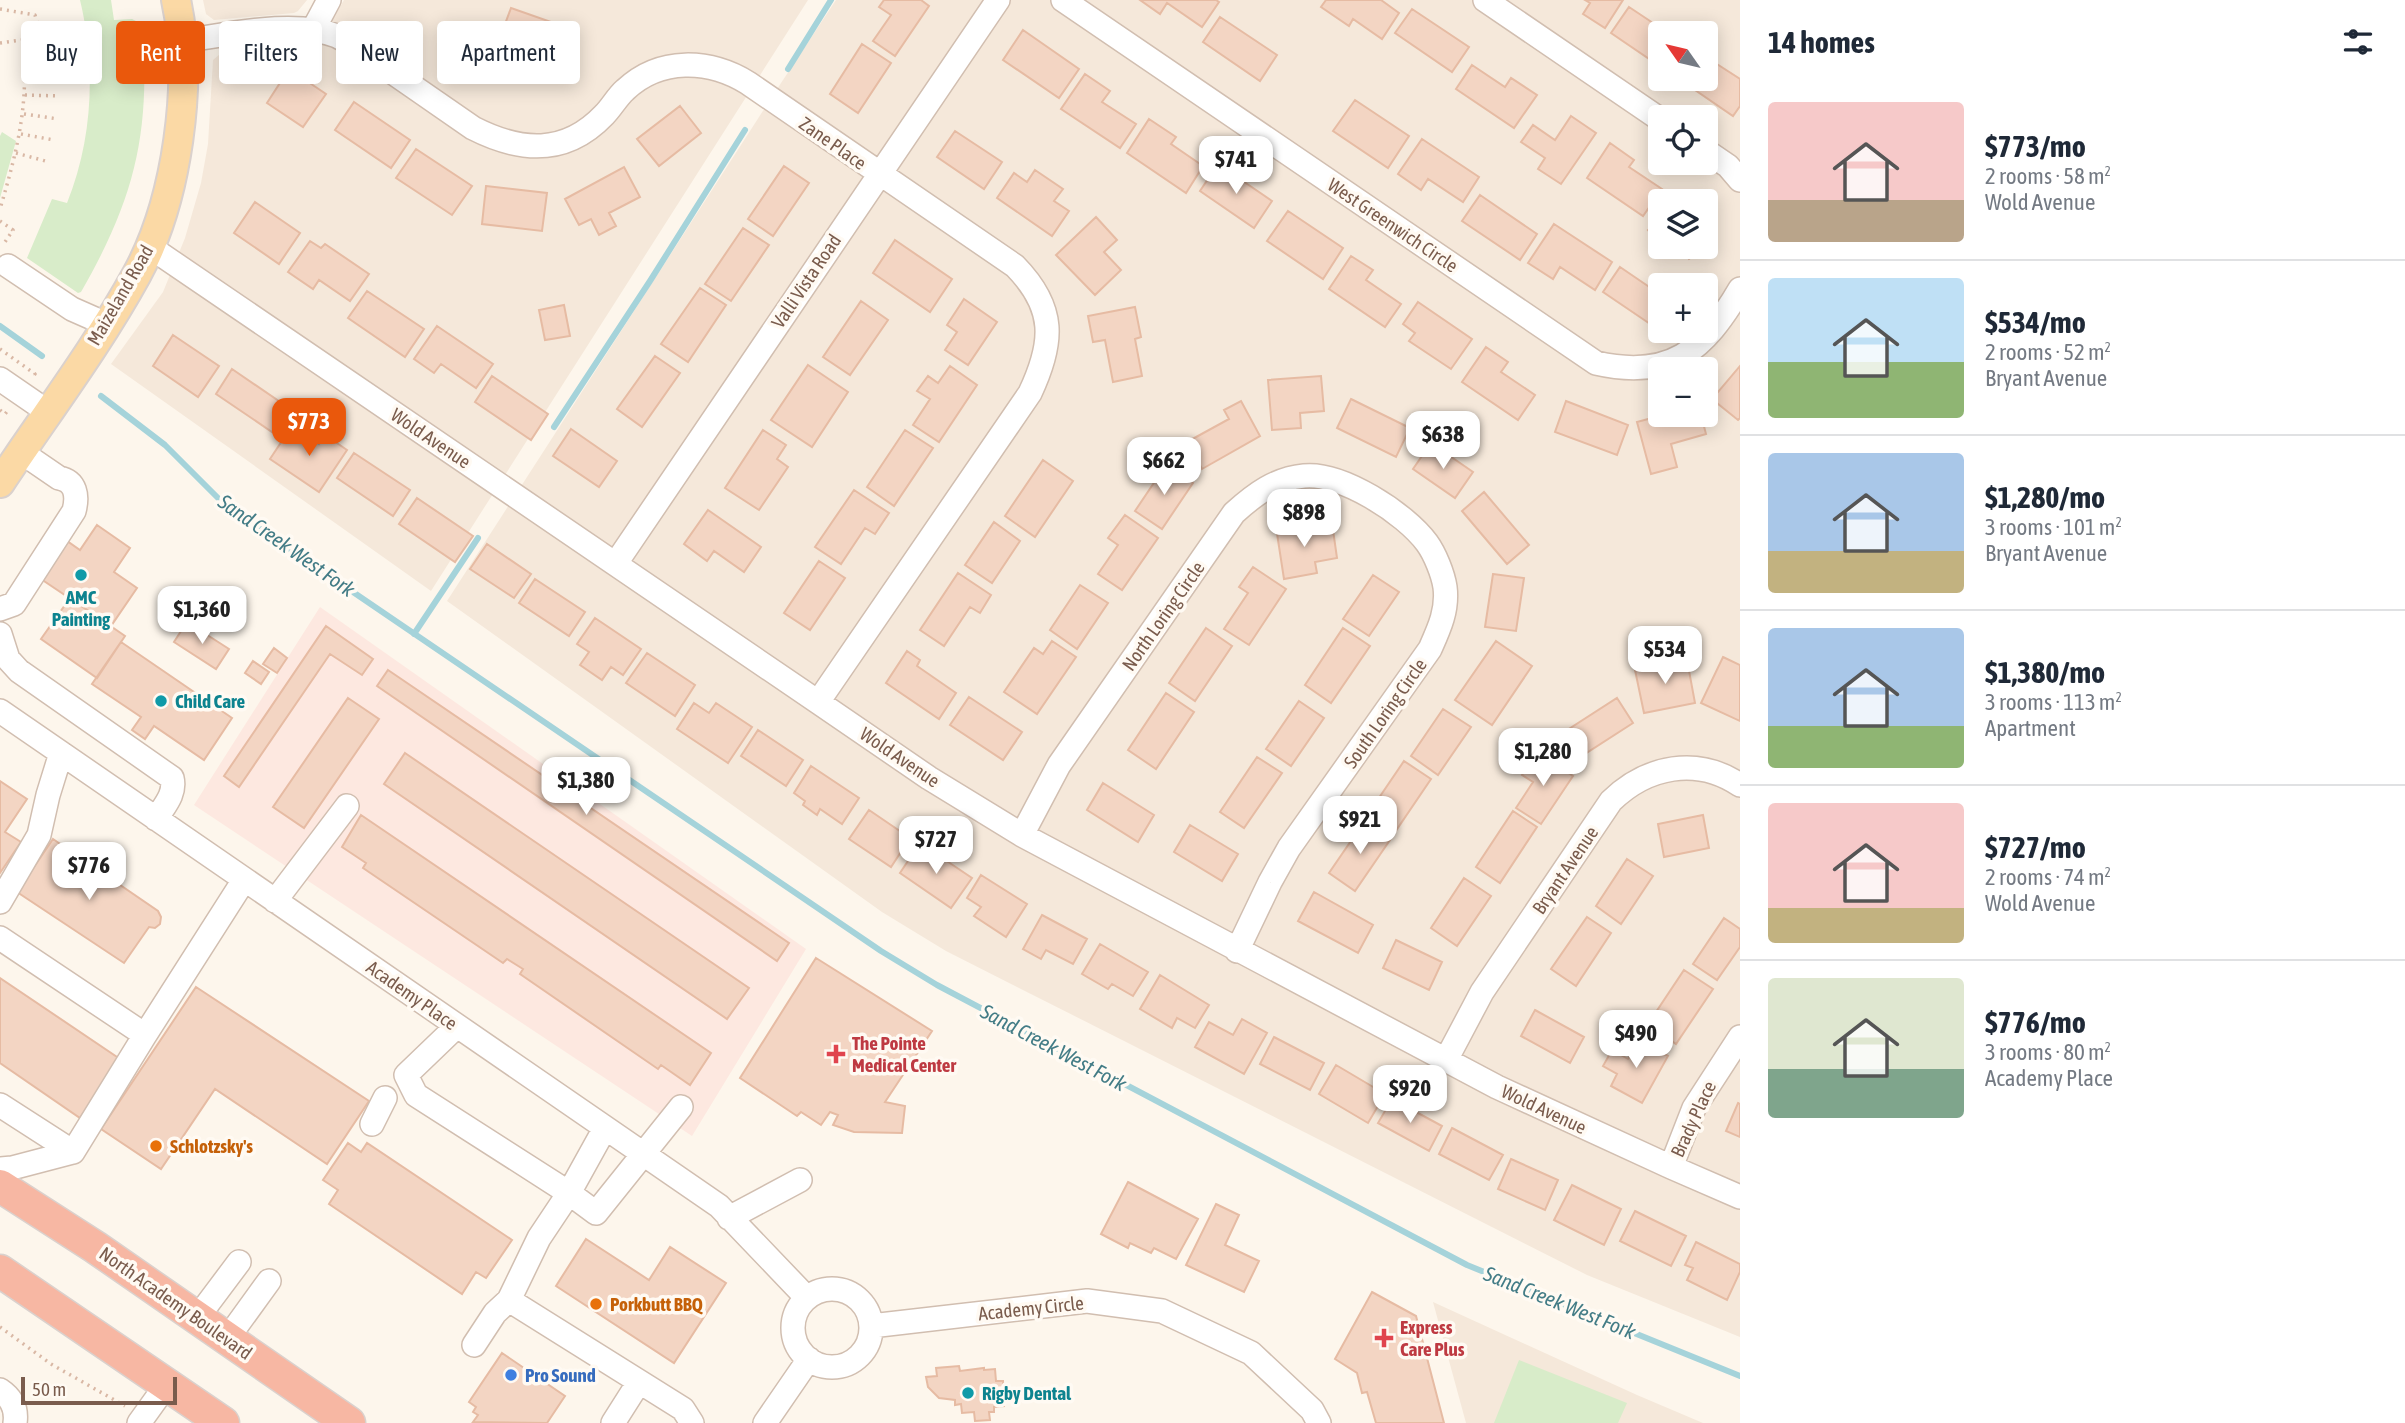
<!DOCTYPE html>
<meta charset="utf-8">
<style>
body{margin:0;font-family:"Asap Condensed",sans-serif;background:#f6f6f7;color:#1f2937;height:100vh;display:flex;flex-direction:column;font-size:26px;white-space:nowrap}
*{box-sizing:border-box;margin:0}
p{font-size:23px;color:#747a83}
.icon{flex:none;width:38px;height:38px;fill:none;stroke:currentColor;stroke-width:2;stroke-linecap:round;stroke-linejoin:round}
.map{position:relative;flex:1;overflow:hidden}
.drawer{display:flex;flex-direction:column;background:#fff;width:665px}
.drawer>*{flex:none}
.banner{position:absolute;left:21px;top:21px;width:665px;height:63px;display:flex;gap:14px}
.needle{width:46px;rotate:304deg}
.fabs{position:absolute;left:1648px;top:21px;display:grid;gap:14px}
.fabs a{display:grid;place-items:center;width:70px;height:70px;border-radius:7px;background:#fff;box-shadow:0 4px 18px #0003;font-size:35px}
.scale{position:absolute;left:21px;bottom:18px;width:156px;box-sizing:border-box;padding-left:7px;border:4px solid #7a5c4d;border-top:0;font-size:19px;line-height:24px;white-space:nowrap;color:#7a5c4d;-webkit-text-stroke:5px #fffaf3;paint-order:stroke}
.price{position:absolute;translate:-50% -60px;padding:0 16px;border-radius:14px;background:#fff;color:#222;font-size:23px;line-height:46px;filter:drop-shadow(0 2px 4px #0008)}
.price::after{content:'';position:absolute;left:50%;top:42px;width:21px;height:16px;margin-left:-10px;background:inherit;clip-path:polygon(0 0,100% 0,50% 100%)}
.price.active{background:#ea580c;color:#fff}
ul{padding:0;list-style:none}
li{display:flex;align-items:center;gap:21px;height:175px;padding:0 28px}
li+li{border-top:2px solid #e0e1e3}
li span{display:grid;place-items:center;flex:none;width:196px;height:140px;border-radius:7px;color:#555}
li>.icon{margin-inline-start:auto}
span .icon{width:84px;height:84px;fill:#fffc;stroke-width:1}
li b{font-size:30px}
h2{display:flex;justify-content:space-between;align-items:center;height:84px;padding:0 28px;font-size:30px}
.tag{padding:0 24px;border-radius:7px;background:#fff;box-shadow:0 4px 18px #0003;font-size:24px;line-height:63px}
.tag.active{background:#ea580c;color:#fff}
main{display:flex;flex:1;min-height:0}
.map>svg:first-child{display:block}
</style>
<main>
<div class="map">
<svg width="1740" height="1423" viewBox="0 0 1740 1423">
<rect width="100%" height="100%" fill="#fdf6ec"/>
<path fill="#f5e8da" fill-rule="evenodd" d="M203,0H307L298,11L294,13L214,20L206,14Z
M344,0H808L431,591L111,364L163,292L185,238L201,183L208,144L213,60L220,54L279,46L316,48Z
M836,0H1740V1337L1587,1275L946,951L882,912L447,601L781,83ZM1661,33H1706V79H1661ZM1661,117H1706V163H1661ZM1661,201H1706V247H1661ZM1661,285H1706V331H1661ZM1661,369H1706V415H1661Z
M1433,1302L1637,1395L1703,1423H1466Z"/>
<path fill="#fde8e0" d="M320,607L806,949L692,1136L194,805Z"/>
<path fill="#d8ecc9" d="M80,0H111L114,20L132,19L142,24C151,132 135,198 81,292L78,293L27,258L52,199L67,203C93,139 96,66 80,0Z
M2,132L16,141L0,198V136Z
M1519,1360L1627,1403L1618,1423H1494Z"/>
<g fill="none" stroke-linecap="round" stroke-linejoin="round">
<path stroke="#a5d3da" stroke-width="6" d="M788,69L831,0
M0,326L42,356
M101,396L165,445L225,505L881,951L937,985L1467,1265L1740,1376
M554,427L650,281L745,130
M414,634L478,538"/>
</g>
<path fill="#f3d5c3" stroke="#e6bba3" stroke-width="2" d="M884,0H921L929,6L895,56L873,41L891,15L879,7Z
M1140,0H1216L1219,2L1202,27L1167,3L1160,14Z
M1326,0H1381L1399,13L1382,39L1353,19L1349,26L1321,7Z
M1585,0H1623L1605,28L1583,14L1590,3Z
M1629,7L1668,33H1661V67L1611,33Z
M511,8L574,30L561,65L498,43Z
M1412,9L1469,47L1452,72L1395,33Z
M1220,17L1277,55L1260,81L1203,42Z
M1023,30L1079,69L1059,98L1003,60Z
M862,44L891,63L858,113L830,94Z
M1706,57L1740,79V106L1733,116L1679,79H1706Z
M1472,65L1505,87L1511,78L1537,95L1514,128L1456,89Z
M289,69L326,94L303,127L267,103Z
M1085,74L1110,91L1102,102L1136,124L1120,148L1061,109Z
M1355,100L1409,136L1388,168L1333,131Z
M354,102L410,140L391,168L335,130Z
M680,106L701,133L659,166L637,139Z
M1571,116L1596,133L1561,184L1538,169L1545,158L1521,142L1533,125L1555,140Z
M1149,119L1176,137L1171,144L1203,166L1186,193L1127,153Z
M955,131L1002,162L984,189L937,157Z
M1422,139L1479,177L1463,202L1428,179L1421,190L1398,174Z
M1610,143L1634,160L1629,167L1662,189L1643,216L1587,178Z
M416,149L472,186L452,215L396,178Z
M1218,164L1272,201L1254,228L1200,191Z
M784,166L809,183L773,236L748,219Z
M624,167L640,197L609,213L616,226L599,235L591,219L579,225L565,199Z
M1035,170L1063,189L1054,201L1069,211L1052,236L997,198L1014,173L1027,182Z
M486,186L547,193L542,231L482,224Z
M1480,195L1537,234L1520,260L1462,221Z
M255,202L300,233L279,264L234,233Z
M1288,211L1343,248L1323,279L1267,241Z
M1096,217L1117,240L1104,252L1121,270L1095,295L1056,255Z
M1661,219V245L1648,230Z
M1554,224L1612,262L1595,290L1560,267L1553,279L1528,263Z
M743,228L769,245L731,301L705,284Z
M895,240L952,279L930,312L873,273Z
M310,241L321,248L325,244L369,274L350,301L319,280L313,289L288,272Z
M1678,247H1704L1689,259Z
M1351,256L1373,270L1366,280L1401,304L1385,327L1329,289Z
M1620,267L1661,295L1659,330L1603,292Z
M700,288L726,305L688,362L661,344Z
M367,291L424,329L405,357L348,318Z
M964,299L997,322L968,365L945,350L957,332L947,325Z
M861,301L888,320L850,375L823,357Z
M1418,302L1472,339L1451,369L1409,341L1415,333L1403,324Z
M564,305L570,336L545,340L539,310Z
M1135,307L1141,337L1135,339L1142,376L1113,382L1105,340L1093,342L1088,316Z
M437,326L493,364L476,388L441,364L434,373L414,359Z
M173,335L219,366L198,397L153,366Z
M1486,347L1508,362L1501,372L1535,395L1518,420L1462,382Z
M655,356L680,373L642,427L617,409Z
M808,365L848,392L812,447L771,420Z
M950,366L977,385L939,442L913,425L930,399L917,391L928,376L938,383Z
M1740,366V418L1738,420L1712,399Z
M232,369L289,408L272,432L216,394Z
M492,376L548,414L531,440L475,402Z
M1321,376L1324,411L1300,413L1301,428L1272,430L1268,380Z
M1351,399L1410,428L1396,457L1337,428Z
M1241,401L1260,436L1202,469L1187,442L1229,419L1224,410Z
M1566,401L1628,425L1617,455L1555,432Z
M1663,415H1701L1706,434L1671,444L1677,467L1651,474L1637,422Z
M292,426L319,444L325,435L347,450L319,492L270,459Z
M571,429L617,461L599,487L553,456Z
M763,430L786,445L777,459L788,467L759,510L725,488Z
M905,430L933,448L894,506L867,487Z
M1431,443L1473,472L1455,498L1413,469Z
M354,453L410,490L393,516L337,478Z
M1043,460L1073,481L1035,537L1005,516Z
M1166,465L1193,483L1162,529L1135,511Z
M854,490L889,513L875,534L865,528L841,564L815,547Z
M1484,492L1529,545L1507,564L1462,511Z
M417,498L473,536L455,562L399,524Z
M708,510L761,547L744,572L714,551L707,561L684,544Z
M1125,515L1158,538L1122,590L1098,574L1118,545L1108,538Z
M1314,521L1316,533L1333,530L1337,558L1315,562L1317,573L1284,579L1276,527Z
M994,522L1020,541L992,583L965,565Z
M97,525L130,548L114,572L137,588L111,626L41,579L67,541L80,550Z
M487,544L531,574L514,598L470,569Z
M819,561L845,578L810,630L784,613Z
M1253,567L1286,589L1249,645L1224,629L1248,593L1239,587Z
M958,573L991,595L980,613L970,607L944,646L920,630Z
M1493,574L1524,578L1516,631L1485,627Z
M1373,575L1399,592L1369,636L1343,619Z
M535,579L585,612L569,636L519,603Z
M1080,585L1108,603L1077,649L1050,630Z
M70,598L125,636L97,678L41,639Z
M595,618L641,649L623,675L611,667L602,680L580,665L589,652L577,644Z
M187,622L229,649L216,669L174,642Z
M326,626L373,659L362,675L330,654L239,787L224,776Z
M1206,628L1232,646L1195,701L1169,683Z
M1343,628L1370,646L1331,703L1305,685Z
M1052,641L1076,657L1037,714L1004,692L1034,648L1043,654Z
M1496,641L1532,666L1492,725L1455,700Z
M121,642L232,718L204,760L154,726L145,739L132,730L141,717L92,684Z
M274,648L287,658L277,673L263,664Z
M907,651L920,660L917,666L956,693L939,719L886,683Z
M647,653L695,685L675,716L626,683Z
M1723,657L1740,665V721L1701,703Z
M1687,660L1695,703L1644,713L1635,670Z
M253,661L269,672L261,684L245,673Z
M388,670L789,943L777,961L377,686Z
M1166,693L1194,712L1156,769L1128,750Z
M969,697L1022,732L1003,760L950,725Z
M348,698L379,719L304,828L273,807Z
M1617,698L1633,723L1577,759L1561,734Z
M1299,701L1324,718L1291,766L1266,749Z
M694,703L709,713L716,703L752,727L728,763L677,729Z
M1443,709L1471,727L1438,775L1411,756Z
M758,730L803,760L786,786L741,756Z
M1537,752L1573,776L1541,824L1516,808L1533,782L1522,775Z
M405,753L749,988L727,1019L384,784Z
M1257,757L1282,773L1244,828L1220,812Z
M1404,761L1431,779L1393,835L1366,817Z
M811,766L859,798L842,824L820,809L817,815L803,805L805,801L794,793Z
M0,781L27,799L5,832L21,842L0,873Z
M1103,783L1154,815L1138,842L1087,810Z
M869,810L910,838L891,867L849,839Z
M1513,811L1537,827L1500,883L1476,867Z
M361,815L711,1053L690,1085L661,1065L658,1069L520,974L523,969L507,959L503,963L363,868L366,863L342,847Z
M1703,815L1709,848L1664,857L1658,824Z
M1364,822L1390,840L1355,891L1329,873Z
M1190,825L1238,854L1222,881L1174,852Z
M53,839L158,911L161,917L160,924L155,928L149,927L124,963L17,892Z
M920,843L972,878L951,908L900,873Z
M1627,859L1653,876L1621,924L1596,906Z
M981,875L1027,904L1006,937L974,916L981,907L967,898Z
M1464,878L1491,896L1457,946L1431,928Z
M1314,892L1373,925L1358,953L1298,921Z
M1042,915L1087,939L1073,964L1046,950L1041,959L1023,949Z
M1587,917L1611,933L1576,986L1551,969Z
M1724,918L1740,929V947L1717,980L1693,964Z
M1396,940L1442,962L1429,990L1383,968Z
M1100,944L1148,972L1133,996L1112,984L1108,989L1082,974Z
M816,958L932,1031L885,1102L905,1106L902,1133L854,1132L833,1125L838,1115L830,1112L821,1125L801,1112L797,1116L740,1078Z
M1684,970L1713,989L1676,1044L1648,1024Z
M1160,975L1209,1005L1195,1028L1177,1018L1172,1028L1140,1009Z
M0,978L120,1059L80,1118L0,1063Z
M196,987L369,1101L327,1164L215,1089L161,1169L101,1129Z
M1535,1010L1584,1037L1570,1063L1521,1036Z
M1242,1019L1267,1033L1244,1074L1195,1047L1209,1022L1233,1035Z
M1274,1037L1324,1063L1310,1090L1260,1064Z
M1639,1040L1668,1056L1642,1103L1611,1086L1617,1074L1603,1066L1612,1050L1628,1059Z
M1336,1065L1385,1094L1368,1123L1319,1094Z
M1392,1099L1442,1126L1429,1151L1378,1123Z
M1738,1103L1740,1104V1137L1726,1131Z
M1452,1128L1503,1155L1489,1180L1439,1154Z
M348,1143L361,1152L367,1143L512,1240L486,1278L476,1272L462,1294L329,1204L338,1190L323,1180Z
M1511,1159L1558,1180L1545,1210L1498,1189Z
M1128,1182L1198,1219L1176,1259L1154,1248L1151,1253L1130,1243L1128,1248L1101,1234Z
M1572,1185L1621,1209L1604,1245L1554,1220Z
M1216,1204L1239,1215L1225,1245L1259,1261L1244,1292L1186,1265Z
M1635,1211L1686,1236L1671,1266L1620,1241Z
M586,1239L649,1280L670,1247L726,1283L674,1363L556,1286Z
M1696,1242L1740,1264V1272L1727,1300L1687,1280L1693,1268L1685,1265Z
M1372,1292L1416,1316L1444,1423H1376L1367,1392L1362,1393L1357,1373L1335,1359Z
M502,1353L565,1396L547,1423L473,1422L478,1415L473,1412L476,1407L469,1402Z
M959,1366L960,1371L984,1368V1370L995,1369L996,1381H1003L1004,1406L994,1407V1412H989L990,1420L975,1421L974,1412L962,1413L961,1404L955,1405V1400L939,1398L928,1387L926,1377L937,1376L936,1368Z"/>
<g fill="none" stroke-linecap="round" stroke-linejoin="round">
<defs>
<path id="minor" d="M1063,0L1596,363C1670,380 1704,351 1740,289
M1485,0L1661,120
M313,30L329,0
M182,41C227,35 294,19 337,36C343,39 350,43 356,47L473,128C520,152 565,156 604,115C612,107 617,97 625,90C660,57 709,59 748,83L1015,266C1056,308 1054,342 1030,393L818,702
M1706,151L1728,166L1740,180
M150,247L818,702L929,778L1022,835L1497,1087L1671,1167L1740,1197
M8,266L72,309L106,324
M0,379L48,412
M616,563L998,0
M0,609L14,604L74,511C78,496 76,481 59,478L21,452
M0,634L8,659L19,671L172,778C176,794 164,806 156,819
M0,711L719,1206L807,1298
M1022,835L1059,765L1234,513C1255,494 1275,479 1304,476C1341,472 1405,513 1427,543C1435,554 1443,574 1445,587C1448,610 1439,629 1430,649L1289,848L1270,882L1237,951
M275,901L347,806
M0,902L39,835L48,795L61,753
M0,938L145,1035L244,880
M457,1026L406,1075L416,1095L569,1193L605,1128
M1446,1060L1482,992L1611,801C1647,766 1697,756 1740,785
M0,1105L73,1152
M681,1107L596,1213L569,1193L539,1238L509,1300L683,1409L692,1423
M372,1124L385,1098
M1671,1167L1694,1108L1740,1037
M0,1169L12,1168L73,1152L145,1035
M729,1218L800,1180
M793 1328a39 39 0 1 1 78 0a39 39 0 1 1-78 0Z
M197,1318L239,1262
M871,1326L1087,1301L1162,1311L1251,1353L1312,1410L1319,1423
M227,1339L269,1281
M474,1345L495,1313L509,1300
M0,1390C12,1398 17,1409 15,1423
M139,1423L167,1384
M613,1423L639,1382
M765,1423L809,1359"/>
<path id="major" d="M0,483C46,414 97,347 137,274C177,201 194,82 176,0"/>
<path id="highway" d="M0,1186L95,1247L349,1423
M0,1271L223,1423"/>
</defs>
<use href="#minor" stroke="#d1beb0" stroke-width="26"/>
<use href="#major" stroke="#dad1cd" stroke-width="32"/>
<use href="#highway" stroke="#dad1cd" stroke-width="35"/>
<path stroke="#d9b8a5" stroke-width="3.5" stroke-dasharray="2 5" stroke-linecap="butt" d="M0,9L35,15L42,38L23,40C29,104 18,148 0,209
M0,43L22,40
M25,54L60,50
M26,75H60
M25,95L60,96
M24,114L58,119
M21,134L54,140
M16,153L49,162
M0,221L13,230L3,245
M0,349L35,374L32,377
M0,410L5,414L9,409
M0,1327L51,1364L125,1406"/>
<use href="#minor" stroke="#fff" stroke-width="23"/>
<use href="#major" stroke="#fbd9a5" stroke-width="28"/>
<use href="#highway" stroke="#f7b7a3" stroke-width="32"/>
</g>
<g fill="#0f9aa8" stroke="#fffaf3" stroke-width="2.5">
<circle cx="81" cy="575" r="7"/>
<circle cx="161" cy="701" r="7"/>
<circle cx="968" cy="1393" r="7"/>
</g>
<g fill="#e0444e" stroke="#fffaf3" stroke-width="2.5">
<path d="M832.5 1043.5h7v7h7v7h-7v7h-7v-7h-7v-7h7z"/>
<path d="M1380.5 1327.5h7v7h7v7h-7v7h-7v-7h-7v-7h7z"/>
</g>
<g fill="#e8710a" stroke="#fffaf3" stroke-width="2.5">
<circle cx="156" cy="1146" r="7"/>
<circle cx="596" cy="1304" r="7"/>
</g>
<circle fill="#3f7fe0" stroke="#fffaf3" stroke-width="2.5" cx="511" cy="1375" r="7"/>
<g text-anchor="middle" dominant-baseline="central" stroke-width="7" stroke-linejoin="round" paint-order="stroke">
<g font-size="19" fill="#7a5c4d" stroke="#fffaf3">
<text transform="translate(833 143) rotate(35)">Zane Place</text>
<text transform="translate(1393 225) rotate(34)">West Greenwich Circle</text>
<text transform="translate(806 281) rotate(-56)">Valli Vista Road</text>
<text transform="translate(120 295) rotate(-60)">Maizeland Road</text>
<text transform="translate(431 438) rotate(34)">Wold Avenue</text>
<text transform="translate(1163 616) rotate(-55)">North Loring Circle</text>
<text transform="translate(1385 713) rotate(-55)">South Loring Circle</text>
<text transform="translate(900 757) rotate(34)">Wold Avenue</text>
<text transform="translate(1565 870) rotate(-56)">Bryant Avenue</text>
<text transform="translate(412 995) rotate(35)">Academy Place</text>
<text transform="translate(1544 1109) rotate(25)">Wold Avenue</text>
<text transform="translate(1693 1119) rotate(-65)">Brady Place</text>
<text transform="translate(176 1303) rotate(35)">North Academy Boulevard</text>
<text transform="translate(1031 1308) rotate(-6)">Academy Circle</text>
</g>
<g font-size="19" font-weight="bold" fill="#0d838f" stroke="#fffaf3" text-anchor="start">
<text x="81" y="597" text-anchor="middle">AMC<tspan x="81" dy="22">Painting</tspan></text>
<text x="175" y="701">Child Care</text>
<text x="982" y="1393">Rigby Dental</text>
</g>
<g font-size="19" font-weight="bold" fill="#be3a42" stroke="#fffaf3" text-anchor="start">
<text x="852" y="1043">The Pointe<tspan x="852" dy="22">Medical Center</tspan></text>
<text x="1400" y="1327">Express<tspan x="1400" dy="22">Care Plus</tspan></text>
</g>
<g font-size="19" font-weight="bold" fill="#c56008" stroke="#fffaf3" text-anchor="start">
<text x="170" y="1146">Schlotzsky's</text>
<text x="610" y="1304">Porkbutt BBQ</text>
</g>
<g font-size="19" font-weight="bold" fill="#366cbe" stroke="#fffaf3" text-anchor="start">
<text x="525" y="1375">Pro Sound</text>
</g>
<g font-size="21" font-style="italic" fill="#437c86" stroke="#fffaf3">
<text transform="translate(287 545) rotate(35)">Sand Creek West Fork</text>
<text transform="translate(1054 1047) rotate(28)">Sand Creek West Fork</text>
<text transform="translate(1560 1302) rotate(22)">Sand Creek West Fork</text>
</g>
</g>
</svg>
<div class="fabs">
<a><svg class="needle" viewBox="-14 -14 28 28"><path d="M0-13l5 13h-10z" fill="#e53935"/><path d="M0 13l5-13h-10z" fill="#747a83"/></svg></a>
<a><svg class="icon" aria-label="locate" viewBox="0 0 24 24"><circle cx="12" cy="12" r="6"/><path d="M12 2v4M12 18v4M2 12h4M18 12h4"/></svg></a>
<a><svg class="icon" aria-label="layers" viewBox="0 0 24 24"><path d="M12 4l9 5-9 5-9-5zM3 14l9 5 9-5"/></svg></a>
<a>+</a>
<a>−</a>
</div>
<div class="scale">50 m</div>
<b class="price" style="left:1236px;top:196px">$741</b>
<b class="price active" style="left:309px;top:458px">$773</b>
<b class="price" style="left:1443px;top:471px">$638</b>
<b class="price" style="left:1164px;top:497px">$662</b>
<b class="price" style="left:1304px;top:549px">$898</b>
<b class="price" style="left:202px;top:646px">$1,360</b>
<b class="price" style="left:1665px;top:686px">$534</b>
<b class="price" style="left:1543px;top:788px">$1,280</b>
<b class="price" style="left:586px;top:817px">$1,380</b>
<b class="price" style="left:1360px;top:856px">$921</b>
<b class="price" style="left:936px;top:876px">$727</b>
<b class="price" style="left:89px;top:902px">$776</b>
<b class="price" style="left:1636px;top:1070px">$490</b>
<b class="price" style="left:1410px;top:1125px">$920</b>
<div class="banner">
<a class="tag">Buy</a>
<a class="tag active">Rent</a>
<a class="tag">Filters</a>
<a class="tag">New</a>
<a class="tag">Apartment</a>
</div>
</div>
<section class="drawer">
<h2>14 homes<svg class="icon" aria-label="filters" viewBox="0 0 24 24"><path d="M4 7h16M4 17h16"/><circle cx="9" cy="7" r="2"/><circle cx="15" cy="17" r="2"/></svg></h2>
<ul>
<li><span style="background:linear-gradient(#f6c9c9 70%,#b9a48a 0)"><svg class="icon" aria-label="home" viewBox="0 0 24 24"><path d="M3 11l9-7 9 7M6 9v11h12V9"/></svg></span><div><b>$773/mo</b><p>2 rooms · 58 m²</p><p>Wold Avenue</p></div></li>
<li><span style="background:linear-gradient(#bfe0f5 60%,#8fb573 0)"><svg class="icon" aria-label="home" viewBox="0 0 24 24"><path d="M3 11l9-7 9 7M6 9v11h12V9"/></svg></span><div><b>$534/mo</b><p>2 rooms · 52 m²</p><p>Bryant Avenue</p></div></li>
<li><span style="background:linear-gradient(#a9c7e8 70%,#c2b280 0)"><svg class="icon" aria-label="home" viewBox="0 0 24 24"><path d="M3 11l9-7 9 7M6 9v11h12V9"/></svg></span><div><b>$1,280/mo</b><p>3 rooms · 101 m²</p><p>Bryant Avenue</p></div></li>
<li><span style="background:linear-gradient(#a9c7e8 70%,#8fb573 0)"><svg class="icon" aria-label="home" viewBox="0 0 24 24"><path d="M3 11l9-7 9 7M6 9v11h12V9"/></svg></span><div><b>$1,380/mo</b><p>3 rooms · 113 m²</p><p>Apartment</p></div></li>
<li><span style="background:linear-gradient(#f6c9c9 75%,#c2b280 0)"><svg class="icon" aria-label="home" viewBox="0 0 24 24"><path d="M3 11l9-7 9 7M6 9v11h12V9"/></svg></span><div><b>$727/mo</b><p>2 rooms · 74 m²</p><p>Wold Avenue</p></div></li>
<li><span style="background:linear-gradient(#dfe7d0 65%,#7fa58c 0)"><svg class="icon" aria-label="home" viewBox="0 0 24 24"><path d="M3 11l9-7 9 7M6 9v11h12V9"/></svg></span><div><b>$776/mo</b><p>3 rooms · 80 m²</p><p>Academy Place</p></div></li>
</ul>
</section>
</main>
